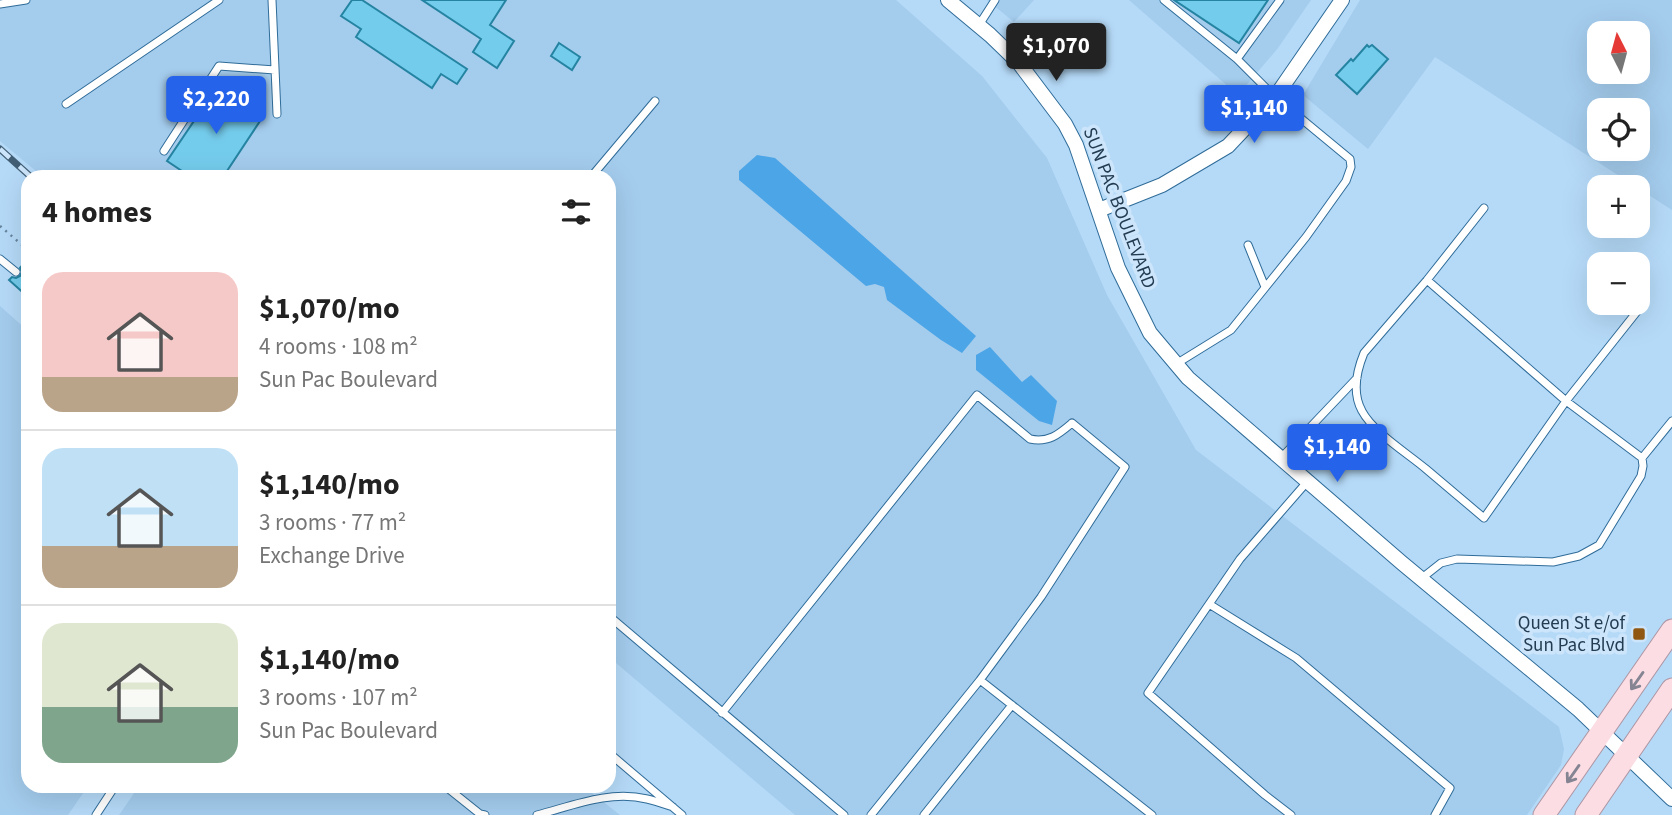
<!DOCTYPE html>
<meta charset="utf-8">
<style>
body{margin:0;font-family:"Source Sans 3",sans-serif;background:#f6f6f6;color:#222;height:100vh;display:flex;flex-direction:column;font-size:26px;white-space:nowrap}
*{box-sizing:border-box;margin:0}
p{font-size:23px;color:#767676}
.icon{flex:none;width:38px;height:38px;fill:none;stroke:currentColor;stroke-width:2;stroke-linecap:round;stroke-linejoin:round}
.map{position:relative;flex:1;overflow:hidden}
.panel{position:absolute;left:21px;top:170px;width:595px;height:623px;display:flex;flex-direction:column;background:#fff;border-radius:21px;box-shadow:0 7px 28px #0002}
.panel>*{flex:none}
.needle{width:46px;rotate:354deg}
.fabs{position:absolute;left:1587px;top:21px;display:grid;gap:14px}
.fabs a{display:grid;place-items:center;width:63px;height:63px;border-radius:14px;background:#fff;box-shadow:0 7px 28px #0002;font-size:35px}
.price{position:absolute;translate:-50% -60px;padding:0 16px;border-radius:7px;background:#2563eb;color:#fff;font-size:23px;line-height:46px;filter:drop-shadow(0 2px 4px #0008)}
.price::after{content:'';position:absolute;left:50%;top:42px;width:21px;height:16px;margin-left:-10px;background:inherit;clip-path:polygon(0 0,100% 0,50% 100%)}
.price.current{background:#222;color:#fff}
ul{padding:0;list-style:none}
li{display:flex;align-items:center;gap:21px;height:175px;padding:0 21px}
li+li{border-top:2px solid #e0e0e0}
li span{display:grid;place-items:center;flex:none;width:196px;height:140px;border-radius:21px;color:#555}
li>.icon{margin-inline-start:auto}
span .icon{width:84px;height:84px;fill:#fffc;stroke-width:1}
li b{font-size:30px}
h2{display:flex;justify-content:space-between;align-items:center;height:84px;padding:0 21px;font-size:30px}
.map>svg:first-child{display:block}
</style>
<div class="map">
<svg width="1672" height="815" viewBox="0 0 1672 815">
<rect width="100%" height="100%" fill="#b5daf8"/>
<path fill="#a4cced" fill-rule="evenodd" d="M0,0H896L982,76L1047,158L1107,295L1196,450L1559,727L1564,749L1561,765L1527,815H795L609,657V177H43L0,141Z
M987,0H1034L1014,22Z
M1129,0H1311L1278,48L1238,95Z
M1360,0H1672V210L1435,57L1368,149L1303,95ZM1600,33H1638V72H1600ZM1600,110H1638V149H1600Z
M0,306L28,331V786H88L68,815H0Z
M139,786H583L620,815H119Z"/>
<path fill="#4ca5e7" d="M757,155L775,158L976,336L962,353L941,340L887,300L884,287L875,284L866,286L739,180V171Z
M990,347L1022,382L1031,375L1057,401L1052,425L1039,421L976,370V355Z"/>
<path fill="#74ccec" stroke="#2584a2" stroke-width="2" d="M352,0H362L467,69L457,84L441,74L432,88L356,37L361,29L341,16Z
M422,0H506L490,25L514,41L497,68L473,52L481,39Z
M1174,0H1268L1239,43Z
M559,43L580,57L572,70L551,56Z
M1367,45L1369,47L1372,45L1388,59L1357,94L1336,75L1351,59L1353,61Z
M219,84L264,115L223,177H191L167,161Z
M28,259V297L9,280L12,277L16,278L20,276L22,272L20,268Z"/>
<g fill="none" stroke-linecap="round" stroke-linejoin="round">
<defs>
<path id="service" d="M272,0L277,114
M1164,0L1237,59
M0,4L26,0
M979,25L995,0
M66,104L219,0
M164,151L219,66L275,70
M591,177L655,101
M1248,245L1265,287
M0,259L16,272
M1427,280L1484,208
M1176,364L1231,330L1306,237L1346,181L1351,167L1350,159L1275,97L1237,59L1280,0
M1281,458L1357,378
M1642,458L1672,421
M1422,578L1441,563L1457,559L1553,562L1579,556L1599,545L1641,476L1643,466L1642,458L1566,401L1427,280L1364,353C1357,370 1352,393 1362,411C1373,432 1407,453 1426,469C1445,485 1465,502 1484,518L1566,401L1643,304
M1209,604L1296,658L1450,788L1435,815
M609,616L844,815
M722,713L977,395L1030,439C1049,443 1059,434 1072,423L1125,467L1041,597L980,680L1152,815
M609,753L682,815
M445,786L480,814L485,815
M96,815L115,786
M537,815C572,806 609,790 647,799C656,801 664,804 673,807
M871,815L980,680
M924,815L1012,705
M1291,815L1265,795L1148,693L1240,559L1307,482"/>
<path id="minor" d="M948,0L990,35L1019,63L1065,124L1076,145L1118,268L1150,333L1188,378L1402,563L1578,709L1672,799
M1099,210L1162,185L1228,146L1278,93L1342,0"/>
<path id="primary" d="M1544,815L1672,630
M1586,815L1672,689"/>
</defs>
<use href="#service" stroke="#2f6c99" stroke-width="9"/>
<use href="#minor" stroke="#2f6c99" stroke-width="16"/>
<use href="#primary" stroke="#ad96a4" stroke-width="23"/>
<path stroke="#67859e" stroke-width="2.5" stroke-dasharray="2 5" stroke-linecap="butt" d="M0,226L28,250"/>
<use href="#service" stroke="#fff" stroke-width="7"/>
<use href="#minor" stroke="#fff" stroke-width="14"/>
<use href="#primary" stroke="#fbdde3" stroke-width="21"/>
<defs>
<path id="rail" d="M0,149L31,177"/>
</defs>
<use href="#rail" stroke="#425e75" stroke-width="7"/>
<use href="#rail" stroke="#cde5fa" stroke-width="4.5" stroke-dasharray="13" stroke-linecap="butt"/>
</g>
<defs><path id="oneway-shaft" d="M-6 0H5M1.5-3L5.5 0L1.5 3" fill="none" stroke-width="1.6" stroke-linecap="round" stroke-linejoin="round" transform="scale(1.75)"/></defs>
<g stroke="#848493">
<use href="#oneway-shaft" transform="translate(1637 681) rotate(125)"/>
<use href="#oneway-shaft" transform="translate(1573 774) rotate(125)"/>
</g>
<rect fill="#905712" stroke="#cde5fa" stroke-width="2.5" x="1632" y="627" width="14" height="14" rx="3.5"/>
<g text-anchor="middle" dominant-baseline="central" stroke-width="7" stroke-linejoin="round" paint-order="stroke">
<g font-size="19" fill="#233c51" stroke="#cde5fa">
<text transform="translate(1119 208) rotate(69)">SUN PAC BOULEVARD</text>
</g>
<g font-size="19" fill="#233c51" stroke="#cde5fa" text-anchor="end">
<text x="1625" y="623">Queen St e/of<tspan x="1625" dy="22">Sun Pac Blvd</tspan></text>
</g>
</g>
</svg>
<div class="fabs">
<a><svg class="needle" viewBox="-14 -14 28 28"><path d="M0-13l5 13h-10z" fill="#e53935"/><path d="M0 13l5-13h-10z" fill="#767676"/></svg></a>
<a><svg class="icon" aria-label="locate" viewBox="0 0 24 24"><circle cx="12" cy="12" r="6"/><path d="M12 2v4M12 18v4M2 12h4M18 12h4"/></svg></a>
<a>+</a>
<a>−</a>
</div>
<b class="price current" style="left:1056px;top:83px">$1,070</b>
<b class="price" style="left:216px;top:136px">$2,220</b>
<b class="price" style="left:1254px;top:145px">$1,140</b>
<b class="price" style="left:1337px;top:484px">$1,140</b>
<section class="panel">
<h2>4 homes<svg class="icon" aria-label="filters" viewBox="0 0 24 24"><path d="M4 7h16M4 17h16"/><circle cx="9" cy="7" r="2"/><circle cx="15" cy="17" r="2"/></svg></h2>
<ul>
<li><span style="background:linear-gradient(#f6c9c9 75%,#b9a48a 0)"><svg class="icon" aria-label="home" viewBox="0 0 24 24"><path d="M3 11l9-7 9 7M6 9v11h12V9"/></svg></span><div><b>$1,070/mo</b><p>4 rooms · 108 m²</p><p>Sun Pac Boulevard</p></div></li>
<li><span style="background:linear-gradient(#bfe0f5 70%,#b9a48a 0)"><svg class="icon" aria-label="home" viewBox="0 0 24 24"><path d="M3 11l9-7 9 7M6 9v11h12V9"/></svg></span><div><b>$1,140/mo</b><p>3 rooms · 77 m²</p><p>Exchange Drive</p></div></li>
<li><span style="background:linear-gradient(#dfe7d0 60%,#7fa58c 0)"><svg class="icon" aria-label="home" viewBox="0 0 24 24"><path d="M3 11l9-7 9 7M6 9v11h12V9"/></svg></span><div><b>$1,140/mo</b><p>3 rooms · 107 m²</p><p>Sun Pac Boulevard</p></div></li>
</ul>
</section>
</div>
